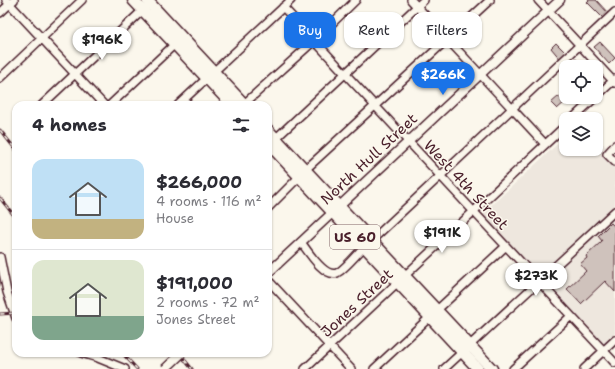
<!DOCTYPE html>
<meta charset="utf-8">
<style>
body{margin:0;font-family:"Shantell Sans",sans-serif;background:#f2f2f3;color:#2b2b33;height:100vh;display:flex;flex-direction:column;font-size:15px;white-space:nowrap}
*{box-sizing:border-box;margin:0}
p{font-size:13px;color:#7c7c81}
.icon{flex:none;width:22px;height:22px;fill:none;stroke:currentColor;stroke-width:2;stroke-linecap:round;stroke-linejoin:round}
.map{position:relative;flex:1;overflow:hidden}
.drawer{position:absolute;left:12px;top:101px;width:260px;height:256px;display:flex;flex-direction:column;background:#fff;border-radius:12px;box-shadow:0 1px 3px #0004}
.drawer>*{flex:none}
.banner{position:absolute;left:284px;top:12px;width:271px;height:36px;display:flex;gap:8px}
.tools{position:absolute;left:559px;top:60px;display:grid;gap:8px}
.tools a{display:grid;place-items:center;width:44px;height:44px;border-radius:8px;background:#fff;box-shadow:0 1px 3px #0004;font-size:20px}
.price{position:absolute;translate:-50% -34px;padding:0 9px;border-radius:14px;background:#fff;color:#222;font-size:13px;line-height:26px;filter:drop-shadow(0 1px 2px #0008)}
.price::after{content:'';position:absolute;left:50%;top:24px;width:12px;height:9px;margin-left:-6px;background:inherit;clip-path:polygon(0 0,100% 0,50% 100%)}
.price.selected{background:#1a73e8;color:#fff}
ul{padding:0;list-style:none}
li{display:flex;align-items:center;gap:12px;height:100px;padding:0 20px}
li+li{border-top:1px solid #e1e1e2}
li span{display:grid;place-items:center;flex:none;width:112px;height:80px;border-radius:12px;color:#555}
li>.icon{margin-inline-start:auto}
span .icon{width:48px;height:48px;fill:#fffc;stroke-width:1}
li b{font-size:17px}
h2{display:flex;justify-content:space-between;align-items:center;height:48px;padding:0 20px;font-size:17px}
.chip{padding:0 14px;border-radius:12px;background:#fff;box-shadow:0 1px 3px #0004;font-size:14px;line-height:36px}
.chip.selected{background:#1a73e8;color:#fff}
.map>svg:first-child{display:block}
</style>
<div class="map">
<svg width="615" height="369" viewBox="0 0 615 369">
<rect width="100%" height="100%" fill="#fbf7ec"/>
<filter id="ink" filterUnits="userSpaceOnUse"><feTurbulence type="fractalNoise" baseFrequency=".025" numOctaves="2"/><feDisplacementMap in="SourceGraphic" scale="8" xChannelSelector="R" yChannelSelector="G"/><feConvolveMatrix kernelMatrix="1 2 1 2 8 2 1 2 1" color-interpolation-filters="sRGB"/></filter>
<g filter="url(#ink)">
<path fill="#eee7de" d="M566,136V149H596V136L607,148L604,152L615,164V334L604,345L482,214Z"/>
<path fill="#cfc2bc" stroke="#4a1f2b" d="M589,0H596L609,14L604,19L587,2Z
M600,42L615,58L609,64L594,47Z
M556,43L567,54L561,60L551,48Z
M576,59L583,67H573L570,64Z
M566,89V97H573L568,102L561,94Z
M559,96L565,102L557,109L551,103Z
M611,223L615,227V292L605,281L581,304L567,289L586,271L580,264L587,258L586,256L602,241L598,236Z"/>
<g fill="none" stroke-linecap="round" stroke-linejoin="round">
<defs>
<path id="minor" d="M6,0L104,105
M411,0L545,144
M538,0L615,83
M283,7L615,363
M0,13L14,0
M0,78L82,0
M244,104L314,41L356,0
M42,105L145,8
M110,105L175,44
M178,105L291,0
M572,119L615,79
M273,141L424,0
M615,145L607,154L615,162
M305,170L490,0
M268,208L299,177
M372,240L615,12
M301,242C307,250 324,278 337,273C345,269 357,254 364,247
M0,257L7,292L16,318
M268,280L351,369
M437,310L506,246
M81,353L98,358L125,369
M305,369L566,125
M374,369L430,317
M444,369L615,211
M513,369L571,316
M584,369L615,340"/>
<path id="major" d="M268,273L560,0"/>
<path id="highway" d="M133,0L232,105
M147,0L245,105
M268,130L492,369
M268,143L478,369"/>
</defs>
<use href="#minor" stroke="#4a1f2b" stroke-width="10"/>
<use href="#major" stroke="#4a1f2b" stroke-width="11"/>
<use href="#highway" stroke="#4a1f2b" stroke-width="13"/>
<use href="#minor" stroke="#fbf7ec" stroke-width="7"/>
<use href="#major" stroke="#fbf7ec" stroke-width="8"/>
<use href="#highway" stroke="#fbf7ec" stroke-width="10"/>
<defs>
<path id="rail" d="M0,130L16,150
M0,198L16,218
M0,314L16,313
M122,353L137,369
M179,353L192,369"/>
</defs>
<use href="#rail" stroke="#4a1f2b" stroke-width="3"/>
<use href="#rail" stroke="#fbf7ec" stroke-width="1.5" stroke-dasharray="4.5" stroke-linecap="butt"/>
<defs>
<path id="major-bridge" d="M165,369L182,353"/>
</defs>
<use href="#major-bridge" stroke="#4a1f2b" stroke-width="11" stroke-linecap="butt"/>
<use href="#major-bridge" stroke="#fbf7ec" stroke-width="8"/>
</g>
</g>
<g text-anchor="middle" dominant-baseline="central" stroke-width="3" stroke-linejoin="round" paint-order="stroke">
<rect fill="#fbf7ec" stroke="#7f6065" stroke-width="1" x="330" y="225" width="50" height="24" rx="3"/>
<g font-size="14" font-weight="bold" fill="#4a1f2b">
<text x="355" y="237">US 60</text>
</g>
<g font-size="15" fill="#4a1f2b" stroke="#fbf7ec">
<text transform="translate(369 159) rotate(-43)">North Hull Street</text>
<text transform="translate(466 185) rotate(47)">West 4th Street</text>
<text transform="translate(357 303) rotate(-43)">Jones Street</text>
</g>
</g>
</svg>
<div class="tools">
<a><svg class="icon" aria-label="locate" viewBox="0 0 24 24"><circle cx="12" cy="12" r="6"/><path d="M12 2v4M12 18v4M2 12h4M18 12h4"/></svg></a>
<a><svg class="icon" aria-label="layers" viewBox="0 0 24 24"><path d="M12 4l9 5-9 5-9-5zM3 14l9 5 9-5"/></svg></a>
</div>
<b class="price" style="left:102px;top:61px">$196K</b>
<b class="price selected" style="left:443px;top:96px">$266K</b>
<b class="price" style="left:442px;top:254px">$191K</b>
<b class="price" style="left:536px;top:297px">$273K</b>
<div class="banner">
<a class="chip selected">Buy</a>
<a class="chip">Rent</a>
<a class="chip">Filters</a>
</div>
<section class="drawer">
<h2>4 homes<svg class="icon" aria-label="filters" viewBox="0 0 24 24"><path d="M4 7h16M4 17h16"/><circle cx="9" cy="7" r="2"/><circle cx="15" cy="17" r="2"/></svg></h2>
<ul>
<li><span style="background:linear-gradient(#bfe0f5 75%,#c2b280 0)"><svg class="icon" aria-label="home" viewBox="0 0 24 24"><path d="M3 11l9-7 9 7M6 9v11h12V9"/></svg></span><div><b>$266,000</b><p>4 rooms · 116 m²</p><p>House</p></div></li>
<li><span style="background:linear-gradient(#dfe7d0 70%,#7fa58c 0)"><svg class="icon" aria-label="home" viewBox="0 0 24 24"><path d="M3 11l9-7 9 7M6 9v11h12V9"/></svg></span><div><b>$191,000</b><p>2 rooms · 72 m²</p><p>Jones Street</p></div></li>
</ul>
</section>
</div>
